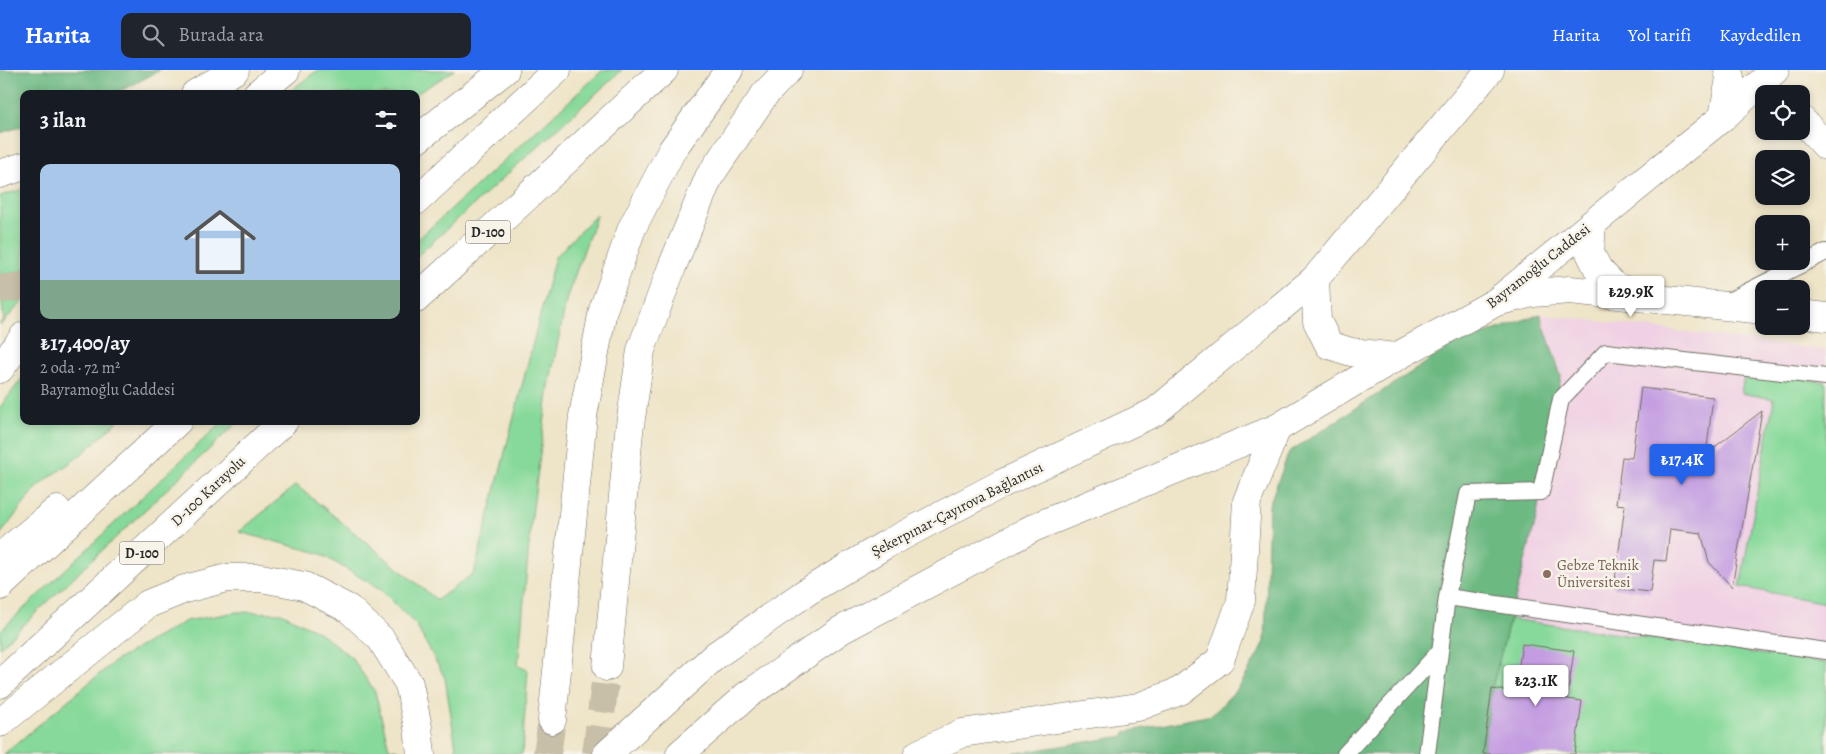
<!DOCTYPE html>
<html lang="tr">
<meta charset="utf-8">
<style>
body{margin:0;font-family:Alegreya,serif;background:#20242c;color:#f1f3f6;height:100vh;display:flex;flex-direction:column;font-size:19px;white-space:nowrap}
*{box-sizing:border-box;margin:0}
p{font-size:16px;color:#9ea1a6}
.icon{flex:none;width:28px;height:28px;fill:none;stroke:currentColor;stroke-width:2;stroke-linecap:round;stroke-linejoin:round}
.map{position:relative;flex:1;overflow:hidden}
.panel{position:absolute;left:20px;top:20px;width:400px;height:335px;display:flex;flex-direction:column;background:#171b24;border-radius:10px;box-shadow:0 2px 8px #0003}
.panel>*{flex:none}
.fabs{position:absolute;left:1755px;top:15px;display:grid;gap:10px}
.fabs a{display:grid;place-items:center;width:55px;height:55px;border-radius:10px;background:#171b24;box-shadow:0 2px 8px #0003;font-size:25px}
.price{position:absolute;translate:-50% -42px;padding:0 11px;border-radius:5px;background:#fff;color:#222;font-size:16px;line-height:32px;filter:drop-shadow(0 1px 2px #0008)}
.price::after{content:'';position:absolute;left:50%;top:30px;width:15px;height:11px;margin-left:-8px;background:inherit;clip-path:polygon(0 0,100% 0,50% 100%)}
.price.current{background:#2563eb;color:#fff}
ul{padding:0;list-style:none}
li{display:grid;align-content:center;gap:10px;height:265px;padding:0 20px}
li+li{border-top:1px solid #363941}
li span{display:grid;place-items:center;height:155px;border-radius:10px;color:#555}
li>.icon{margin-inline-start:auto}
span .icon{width:90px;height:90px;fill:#fffc;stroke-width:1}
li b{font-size:21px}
h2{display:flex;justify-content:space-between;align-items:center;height:60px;padding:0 20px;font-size:21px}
header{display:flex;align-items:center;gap:30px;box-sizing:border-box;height:70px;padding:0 25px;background:#2563eb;color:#fff}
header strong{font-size:24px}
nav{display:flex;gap:28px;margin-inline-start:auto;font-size:18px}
.search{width:350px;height:45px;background:#20242c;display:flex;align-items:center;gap:12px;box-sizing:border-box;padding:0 18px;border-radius:10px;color:#9ea1a6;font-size:19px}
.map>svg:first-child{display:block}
</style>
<header>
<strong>Harita</strong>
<div class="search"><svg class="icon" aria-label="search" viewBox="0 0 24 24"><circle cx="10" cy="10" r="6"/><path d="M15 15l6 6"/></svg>Burada ara</div>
<nav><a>Harita</a><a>Yol tarifi</a><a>Kaydedilen</a></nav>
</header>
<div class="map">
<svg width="1826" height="684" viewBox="0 0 1826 684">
<rect width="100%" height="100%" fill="#f7f3e8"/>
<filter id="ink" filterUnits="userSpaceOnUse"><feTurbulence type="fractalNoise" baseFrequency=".02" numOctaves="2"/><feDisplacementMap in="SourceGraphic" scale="10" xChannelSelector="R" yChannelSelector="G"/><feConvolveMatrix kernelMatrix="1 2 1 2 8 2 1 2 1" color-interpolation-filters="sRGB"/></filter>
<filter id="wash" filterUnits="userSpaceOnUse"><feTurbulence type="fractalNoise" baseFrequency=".0096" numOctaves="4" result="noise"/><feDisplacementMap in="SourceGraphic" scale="20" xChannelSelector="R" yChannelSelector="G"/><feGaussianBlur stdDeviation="1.12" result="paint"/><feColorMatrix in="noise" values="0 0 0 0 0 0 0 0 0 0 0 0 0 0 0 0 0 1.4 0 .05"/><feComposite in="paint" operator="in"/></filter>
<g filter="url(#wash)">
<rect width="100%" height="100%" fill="#eee4c7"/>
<path fill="#f0d0e4" d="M1540,244L1826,280V684H1011L1124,666L1125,662L1212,645L1240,616L1265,572L1269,435L1289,382L1453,275Z"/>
<path fill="#86d99a" stroke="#588262" d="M318,0H455L416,24H286Z
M603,0H622L416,187V171Z
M24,119V230L0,256V252H4L0,216V126Z
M597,144L567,227L549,316L531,453L518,596L528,600L522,684H457L445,608L416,555L380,519L319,483L239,462L296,415L437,530L474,503L555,187Z
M1745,301L1826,312V533L1740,517L1774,329L1741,323Z
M24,306V351H118L82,384L37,417L0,465V337Z
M223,351H239L0,577V561Z
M237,542L281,543L319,562L352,588L375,622L389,678L402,681V684H4L115,591L186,551Z
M1510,549L1826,593V684H1483L1492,618Z"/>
<path fill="#6cb982" stroke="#4c7256" d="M0,0H160L131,16L112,24H24V56L0,63Z
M1540,244L1561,306L1536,449L1492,618L1483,684H1011L1124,666L1125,662L1212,645L1240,616L1265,572L1269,435L1289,382L1453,275Z"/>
<g id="blocks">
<path fill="#c39ce1" d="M1641,318L1713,327L1704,402L1716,376L1762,341L1732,517L1709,492L1701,463L1670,459L1666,491L1654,490L1650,522L1614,518L1625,435L1616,434L1622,387L1632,388Z
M1522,574L1574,581L1567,629L1582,631L1575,684H1483L1492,619L1515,622Z"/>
</g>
</g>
<g filter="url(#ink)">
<use href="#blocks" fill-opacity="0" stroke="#6f6c62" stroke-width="1"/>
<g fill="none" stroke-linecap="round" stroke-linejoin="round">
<path stroke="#c7bfa8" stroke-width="28" stroke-dasharray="28 14" stroke-linecap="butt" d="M0,219L24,216
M547,684L552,650
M596,684L607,597"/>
<defs>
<path id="lane" d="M1723,234L1826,182
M1447,527L1826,581
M1345,684L1440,581
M1427,684L1447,527L1468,424L1541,422L1561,329L1606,282L1826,307"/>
<path id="street" d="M1801,49L1826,76
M1592,154L1590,183L1598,199L1614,216L1633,223
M1496,232L1533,223L1570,220L1764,240
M1801,244L1826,247"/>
<path id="primary" d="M1723,47L1730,8L1728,0
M1396,287L1351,282L1329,275L1317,251L1315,209L1490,0
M1277,358L1396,287L1496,232L1723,47L1775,0"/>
<path id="highway" d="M195,24L235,0
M257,24L286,0
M416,70L505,0
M0,104L24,96
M416,131L557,0
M416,229L664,0
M0,299L24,266
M0,487L57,440
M0,516L178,351
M607,597L629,362L641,280L672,197L709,107L765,24L788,0
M0,614L284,351
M552,650L583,346L603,240L632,158L672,80L729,0
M0,653L148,534L185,519L227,508H261L304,516L349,539L381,569L409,614L418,657L421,684
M607,684L716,585L808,521L885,475L1001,414L1155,342L1315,209
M680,684L746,626L841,560L1035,457L1277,358
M918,684L962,663L1138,637L1180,621L1220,590L1241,531L1247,431L1277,358"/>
</defs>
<use href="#lane" stroke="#6f6c62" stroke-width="18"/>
<use href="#street" stroke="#6f6c62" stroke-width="29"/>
<use href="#primary" stroke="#6f6c62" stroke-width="29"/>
<use href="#highway" stroke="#6f6c62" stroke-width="29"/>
<use href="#lane" stroke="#fff" stroke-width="16"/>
<use href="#street" stroke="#fff" stroke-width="28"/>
<use href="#primary" stroke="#fff" stroke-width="28"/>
<use href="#highway" stroke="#fff" stroke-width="28"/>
</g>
</g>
<circle fill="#8d6e63" stroke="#f7f3e8" stroke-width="2" cx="1547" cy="504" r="5"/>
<g text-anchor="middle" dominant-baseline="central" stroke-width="5" stroke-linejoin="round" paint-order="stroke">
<g fill="#f7f3e8" stroke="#686764" stroke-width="1">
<rect x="465.5" y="150.5" width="45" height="23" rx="4"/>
<rect x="119.5" y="471.5" width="45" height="23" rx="4"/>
</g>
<g font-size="14" font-weight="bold" fill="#2b2b2b">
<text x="488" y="162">D-100</text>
<text x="142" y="483">D-100</text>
</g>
<g font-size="15" fill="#2b2b2b" stroke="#f7f3e8">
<text transform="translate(1538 196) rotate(-38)">Bayramoğlu Caddesi</text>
<text transform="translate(208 421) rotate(-43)">D-100 Karayolu</text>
<text transform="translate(957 439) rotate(-27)">Şekerpınar-Çayırova Bağlantısı</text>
</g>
<g font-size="15" fill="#785e54" stroke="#f7f3e8" text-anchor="start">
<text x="1557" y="495">Gebze Teknik<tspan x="1557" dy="17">Üniversitesi</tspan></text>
</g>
</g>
</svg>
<div class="fabs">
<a><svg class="icon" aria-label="locate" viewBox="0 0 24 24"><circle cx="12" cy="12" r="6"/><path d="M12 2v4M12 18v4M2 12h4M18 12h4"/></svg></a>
<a><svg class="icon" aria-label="layers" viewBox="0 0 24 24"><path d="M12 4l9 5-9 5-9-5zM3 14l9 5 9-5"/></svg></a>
<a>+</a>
<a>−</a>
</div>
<b class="price" style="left:1631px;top:248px">₺29.9K</b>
<b class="price current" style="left:1682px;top:416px">₺17.4K</b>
<b class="price" style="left:1536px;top:637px">₺23.1K</b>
<section class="panel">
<h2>3 ilan<svg class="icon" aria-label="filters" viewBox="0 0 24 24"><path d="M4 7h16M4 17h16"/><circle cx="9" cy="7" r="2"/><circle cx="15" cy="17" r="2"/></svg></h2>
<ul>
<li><span style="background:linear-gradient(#a9c7e8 75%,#7fa58c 0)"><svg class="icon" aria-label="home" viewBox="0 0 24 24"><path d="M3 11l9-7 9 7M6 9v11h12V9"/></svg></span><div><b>₺17,400/ay</b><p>2 oda · 72 m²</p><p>Bayramoğlu Caddesi</p></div></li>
</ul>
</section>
</div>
